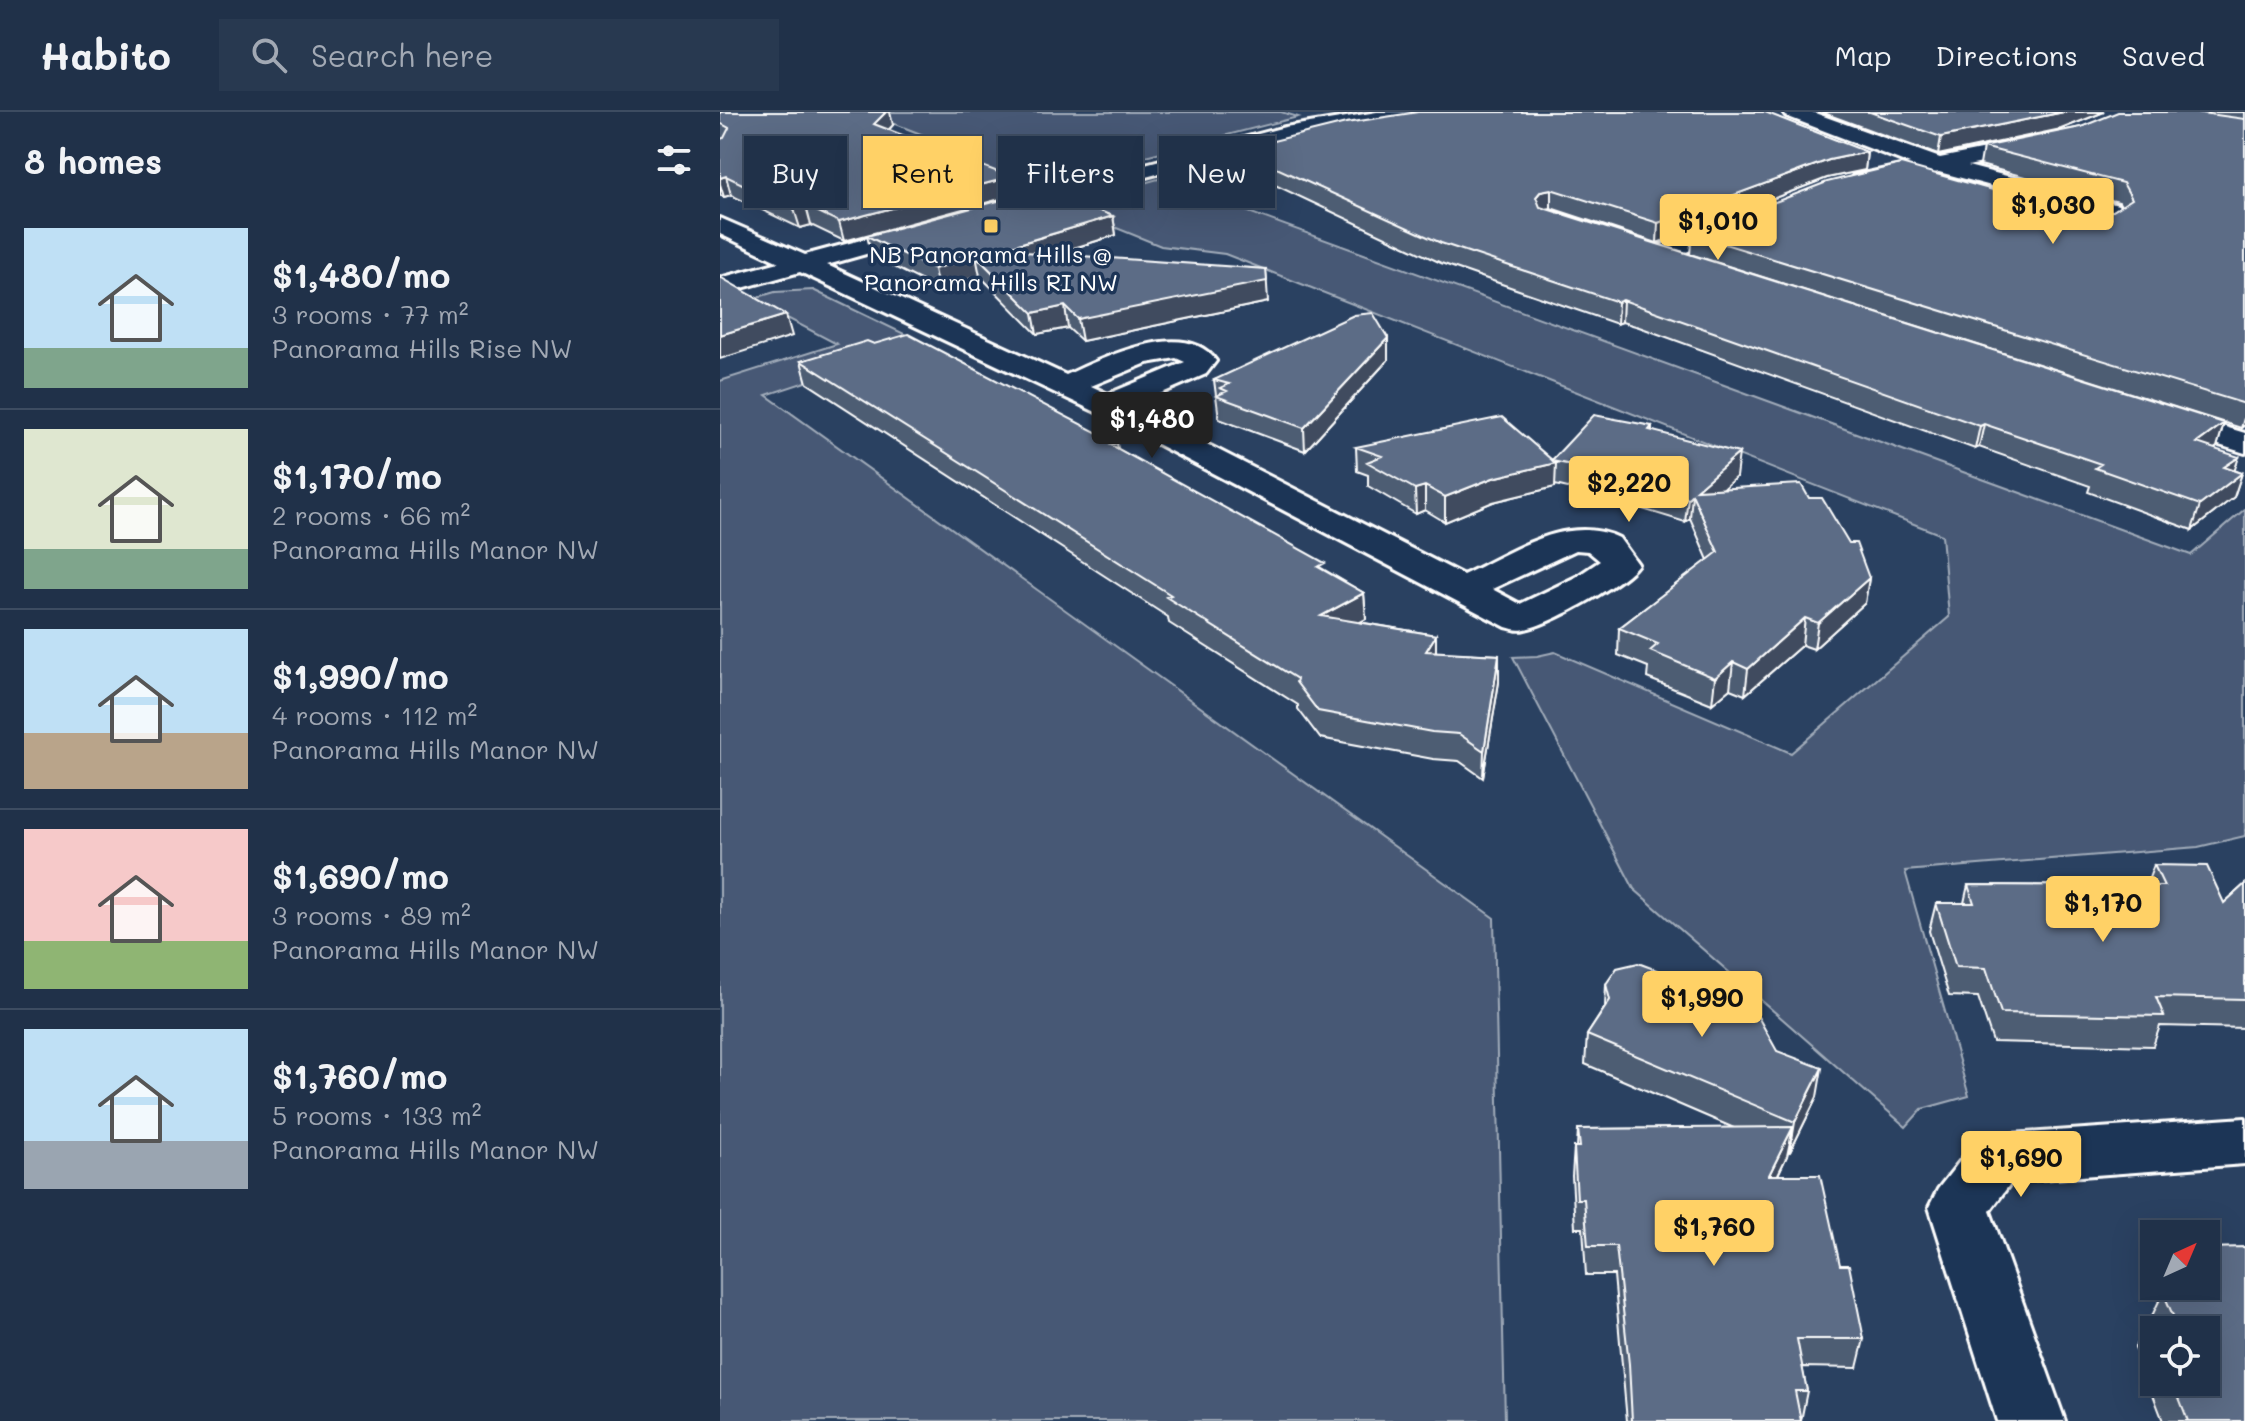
<!DOCTYPE html>
<meta charset="utf-8">
<style>
body{margin:0;font-family:Mali,sans-serif;background:#283950;color:#f1f3f6;height:100vh;display:flex;flex-direction:column;font-size:30px;white-space:nowrap}
*{box-sizing:border-box;margin:0}
p{font-size:26px;color:#a2a9b4}
.icon{flex:none;width:44px;height:44px;fill:none;stroke:currentColor;stroke-width:2;stroke-linecap:round;stroke-linejoin:round}
.map{position:relative;flex:1;overflow:hidden}
.details{display:flex;flex-direction:column;background:#203149;width:720px}
.details>*{flex:none}
.top-card{position:absolute;left:24px;top:24px;width:760px;height:72px;display:flex;gap:16px}
.needle{width:52px;rotate:44deg}
.tools{position:absolute;left:1420px;top:1108px;display:grid;gap:16px}
.tools a{display:grid;place-items:center;width:80px;height:80px;border-radius:0px;background:#203149;box-shadow:0 8px 32px #0002,0 0 0 2px #3d4c61;font-size:40px}
.price{position:absolute;translate:-50% -68px;padding:0 18px;border-radius:8px;background:#ffd166;color:#111;font-size:26px;line-height:52px;filter:drop-shadow(0 2px 4px #0008)}
.price::after{content:'';position:absolute;left:50%;top:48px;width:24px;height:18px;margin-left:-12px;background:inherit;clip-path:polygon(0 0,100% 0,50% 100%)}
.price.active{background:#222;color:#fff}
ul{padding:0;list-style:none}
li{display:flex;align-items:center;gap:24px;height:200px;padding:0 24px}
li+li{border-top:2px solid #3d4c61}
li span{display:grid;place-items:center;flex:none;width:224px;height:160px;border-radius:0px;color:#555}
li>.icon{margin-inline-start:auto}
span .icon{width:96px;height:96px;fill:#fffc;stroke-width:1}
li b{font-size:34px}
h2{display:flex;justify-content:space-between;align-items:center;height:96px;padding:0 24px;font-size:34px}
.pill{padding:0 28px;border-radius:0px;background:#203149;box-shadow:0 8px 32px #0002,0 0 0 2px #3d4c61;font-size:28px;line-height:72px}
.pill.active{background:#ffd166;color:#111}
header{display:flex;align-items:center;gap:48px;box-sizing:border-box;height:112px;padding:0 40px;background:#203149;border-bottom:2px solid #3d4c61}
header strong{font-size:38px}
nav{display:flex;gap:44px;margin-inline-start:auto;font-size:28px}
.search{width:560px;height:72px;background:#283950;display:flex;align-items:center;gap:20px;box-sizing:border-box;padding:0 28px;border-radius:0px;color:#a2a9b4;font-size:30px}
main{display:flex;flex:1;min-height:0}
.map>svg:first-child{display:block}
</style>
<header>
<strong>Habito</strong>
<div class="search"><svg class="icon" aria-label="search" viewBox="0 0 24 24"><circle cx="10" cy="10" r="6"/><path d="M15 15l6 6"/></svg>Search here</div>
<nav><a>Map</a><a>Directions</a><a>Saved</a></nav>
</header>
<main>
<section class="details">
<h2>8 homes<svg class="icon" aria-label="filters" viewBox="0 0 24 24"><path d="M4 7h16M4 17h16"/><circle cx="9" cy="7" r="2"/><circle cx="15" cy="17" r="2"/></svg></h2>
<ul>
<li><span style="background:linear-gradient(#bfe0f5 75%,#7fa58c 0)"><svg class="icon" aria-label="home" viewBox="0 0 24 24"><path d="M3 11l9-7 9 7M6 9v11h12V9"/></svg></span><div><b>$1,480/mo</b><p>3 rooms · 77 m²</p><p>Panorama Hills Rise NW</p></div></li>
<li><span style="background:linear-gradient(#dfe7d0 75%,#7fa58c 0)"><svg class="icon" aria-label="home" viewBox="0 0 24 24"><path d="M3 11l9-7 9 7M6 9v11h12V9"/></svg></span><div><b>$1,170/mo</b><p>2 rooms · 66 m²</p><p>Panorama Hills Manor NW</p></div></li>
<li><span style="background:linear-gradient(#bfe0f5 65%,#b9a48a 0)"><svg class="icon" aria-label="home" viewBox="0 0 24 24"><path d="M3 11l9-7 9 7M6 9v11h12V9"/></svg></span><div><b>$1,990/mo</b><p>4 rooms · 112 m²</p><p>Panorama Hills Manor NW</p></div></li>
<li><span style="background:linear-gradient(#f6c9c9 70%,#8fb573 0)"><svg class="icon" aria-label="home" viewBox="0 0 24 24"><path d="M3 11l9-7 9 7M6 9v11h12V9"/></svg></span><div><b>$1,690/mo</b><p>3 rooms · 89 m²</p><p>Panorama Hills Manor NW</p></div></li>
<li><span style="background:linear-gradient(#bfe0f5 70%,#9aa5b1 0)"><svg class="icon" aria-label="home" viewBox="0 0 24 24"><path d="M3 11l9-7 9 7M6 9v11h12V9"/></svg></span><div><b>$1,760/mo</b><p>5 rooms · 133 m²</p><p>Panorama Hills Manor NW</p></div></li>
</ul>
</section>
<div class="map">
<svg width="1525" height="1309" viewBox="0 0 1525 1309">
<rect width="100%" height="100%" fill="#2a4161"/>
<filter id="ink" filterUnits="userSpaceOnUse"><feTurbulence type="fractalNoise" baseFrequency=".0125" numOctaves="2"/><feDisplacementMap in="SourceGraphic" scale="16" xChannelSelector="R" yChannelSelector="G"/><feConvolveMatrix kernelMatrix="1 2 1 2 8 2 1 2 1" color-interpolation-filters="sRGB"/></filter>
<g filter="url(#ink)">
<path fill="#465975" stroke="#a2acba" stroke-width="2" d="M144,0H561L578,5L300,76L221,46L224,31Z
M438,67L1471,443L1525,397V724L1478,735L1185,759L1249,984L1202,997L1186,1015L914,777L793,545L817,544L835,540L1071,641L1229,505L1222,423L505,142L441,134L342,94Z
M93,178L203,231L46,283L774,806L785,1309H0V269L117,232L31,187L55,180Z"/>
<g fill="none" stroke-linecap="round" stroke-linejoin="round">
<defs>
<path id="minor" d="M657,0H706L696,6L567,27L278,105L270,103L266,98L270,93L565,15Z
M1063,0H1092L1220,46L1321,26L1329,27L1332,32L1329,37L1248,54L1398,93L1404,105L1401,110C1376,118 1355,117 1330,110L1327,105L1330,100L1339,98L1377,102L1219,60L1141,76L1133,74L1130,69L1133,64L1190,52L1066,4Z
M1027,100L1036,102L1039,107L1036,112L961,142L986,150L990,156L986,162L977,164L928,148L924,143L928,138Z
M0,106L85,143L208,110L217,112L220,117L217,122L107,153L346,263C384,246 466,205 496,249L486,262L412,294L743,463C791,441 846,401 899,426L918,452C904,472 829,513 805,517C798,519 793,517 786,515L376,300L80,160L0,182V166L59,150L0,122ZM456,246L465,250L388,282L371,274L427,251ZM856,438L868,439L880,449L856,465L800,492L772,477Z
M1442,296L1525,321V341L1431,312L1426,305L1431,298Z
M1525,1006V1052L1292,1069L1270,1099L1345,1309H1277L1209,1095L1218,1077L1255,1030L1276,1023Z"/>
</defs>
<use href="#minor" stroke="#fff" stroke-width="6"/>
<use href="#minor" fill="#1d3557" fill-rule="evenodd"/>
</g>
<path fill="#4e5d73" stroke="#fff" stroke-width="2" fill-rule="evenodd" d="M0,0L173,13L169,18L295,83L124,129L91,113L80,116L11,83L4,85L0,83Z
M1101,0H1384L1341,17L1218,43Z
M1477,0H1525V313L1521,316L970,142L972,122L1336,96L1368,100L1393,99L1401,94L1399,90L1260,53L1263,35L1361,15Z
M517,38L1147,40L1145,58L1107,66L937,131L831,96L828,97L1504,311L1497,335L1494,337L1514,358L1522,361L1514,385L1472,418L1368,380L1370,374L1259,335L1255,337L919,215L902,210L897,212L721,151L519,56Z
M393,104L396,123L335,142L548,190L362,229L348,216L317,222L260,164L218,177L152,144L147,124Z
M668,226V248L585,339L499,307L494,268Z
M154,232L397,331L398,337L644,481L646,507L639,510L716,523V540L779,543V570L763,666L739,649L713,647L600,626L578,597V593L449,511L448,505L87,271L81,249Z
M932,314V318L1016,365L1003,377L1089,386L1149,466L1145,491L1094,537L1082,533L1025,583L1010,577L992,592L927,566L928,555L898,543L899,516L988,448L970,406L965,410L870,381L835,373V375L773,390L725,410L705,398L696,402L648,374V363L637,359L636,335L832,348Z
M1434,753L1504,791L1525,772V916L1440,914L1433,934L1273,930L1258,885L1229,884L1209,819L1216,791H1244L1248,773L1426,774Z
M886,872L1057,939L1097,985L1070,1040L1068,1039L1067,1044L1058,1063L1120,1153L1144,1227L1137,1256L1082,1255L1087,1279L1081,1309H907L894,1163H866L863,1116H855L852,1064L854,1035H857L858,1017L1014,1016L865,952L867,923L885,895Z
M1435,1174H1486L1525,1309H1443L1415,1235L1429,1206H1431L1440,1187ZM1434,1218L1486,1270H1434Z"/>
<path fill="#404c5e" stroke="#fff" stroke-width="2" d="M166,0H170L173,13L158,29L154,12Z
M1344,0H1384L1341,17L1218,43L1221,25Z
M1147,40L1145,58L1107,66L937,131L938,111L1109,48Z
M6,64L11,83L4,85L0,72V66Z
M291,65L295,83L124,129L119,110Z
M831,77V96L820,98L816,85L821,79Z
M86,94L91,113L80,116L74,97Z
M393,104L396,123L282,158L278,138Z
M256,144L260,164L218,177L214,157Z
M546,157L548,190L362,229L358,207Z
M903,188L902,210L897,212L898,190Z
M345,194L348,216L317,222L313,201Z
M66,203L72,224L0,247V223Z
M668,226V248L585,339L584,316Z
M1525,303V313L1521,316Z
M1504,311L1497,335L1470,355L1477,331Z
M1264,312L1259,335L1255,337L1260,314Z
M1019,341L1016,365L979,398L976,378Z
M1519,345L1511,369L1504,355Z
M836,351L835,375L773,390L725,410V385L773,366Z
M1522,361L1514,385L1472,418L1480,393Z
M705,374V398L696,402L695,377Z
M972,382L970,406L965,410L968,386Z
M1149,466L1145,491L1094,537L1098,511Z
M644,481L646,507L603,530L601,504Z
M1085,506L1082,533L1025,583L1028,557Z
M716,523V549L706,539Z
M779,543V570L763,666L764,639Z
M1013,550L1010,577L992,592L995,566Z
M1102,956L1097,985L1070,1040L1075,1010Z
M1073,1015L1067,1044L1043,1093L1049,1063Z"/>
<path fill="#5b6c86" stroke="#fff" stroke-width="2" d="M0,0H166L154,12L291,65L119,110L86,94L74,97L6,64L0,66V27L4,26L9,16L0,11Z
M698,0H1045L1147,40L1109,48L938,111L831,77L821,79L816,85L820,95L1504,311L1477,331L1519,345L1504,355L1522,361L1480,393L1375,356L1381,352L1264,312L1260,314L903,188L898,190L721,131L517,38L626,11Z
M1150,0H1344L1221,25Z
M1398,0H1475L1525,7V292L972,122L1107,70L1181,52L1336,96L1368,100L1393,99L1412,87L1403,71L1263,35L1361,15Z
M323,77L393,104L278,138L546,157L547,169L358,207L345,194L313,201L256,144L214,157L147,124Z
M0,165L66,203L0,223Z
M653,201L668,226L584,316L496,284L507,279L500,276L509,272L494,268L634,203Z
M188,222L397,331L391,333L605,451L598,455L644,481L601,504L716,523L706,539L779,543L764,639L739,622L712,620L598,599L576,570L577,567L446,485L451,483L81,249L147,229L154,232Z
M874,303L932,314L929,318L1019,341L976,378L1081,372L1089,386H1102L1129,431H1136L1149,466L1098,511L1085,506L1028,557L1013,550L995,566L930,539L938,532L899,516L998,440L972,382L968,386L871,357L832,349L836,351L773,366L725,385L705,374L695,377L647,350L662,344L636,335L782,305L832,348Z
M1434,753L1487,754L1504,791L1525,772V887L1436,885L1444,904L1281,901L1266,856L1236,855L1216,791H1254L1248,773L1444,774Z
M918,851L1032,894L1057,939L1102,956L1075,1010L867,923L890,888L886,872L897,856Z
M1073,1015L1049,1063H1100L1120,1153H1129L1144,1227H1077L1087,1279H1075L1081,1309H912L909,1252L896,1134H868L864,1087H857L854,1035H860L858,1017Z
M1525,1135V1309H1468L1453,1270H1486V1218H1434V1220L1429,1206H1454L1443,1180H1463L1460,1174H1486V1136Z"/>
</g>
<rect fill="#ffd166" stroke="#1d3557" stroke-width="3" x="263" y="106" width="16" height="16" rx="4"/>
<g text-anchor="middle" dominant-baseline="central" stroke-width="7" stroke-linejoin="round" paint-order="stroke">
<g font-size="24" fill="#fff" stroke="#1d3557">
<text x="271" y="141">NB Panorama Hills @<tspan x="271" dy="28">Panorama Hills RI NW</tspan></text>
</g>
</g>
</svg>
<div class="tools">
<a><svg class="needle" viewBox="-14 -14 28 28"><path d="M0-13l5 13h-10z" fill="#e53935"/><path d="M0 13l5-13h-10z" fill="#a2a9b4"/></svg></a>
<a><svg class="icon" aria-label="locate" viewBox="0 0 24 24"><circle cx="12" cy="12" r="6"/><path d="M12 2v4M12 18v4M2 12h4M18 12h4"/></svg></a>
</div>
<b class="price" style="left:1333px;top:134px">$1,030</b>
<b class="price" style="left:998px;top:150px">$1,010</b>
<b class="price active" style="left:432px;top:348px">$1,480</b>
<b class="price" style="left:909px;top:412px">$2,220</b>
<b class="price" style="left:1383px;top:832px">$1,170</b>
<b class="price" style="left:982px;top:927px">$1,990</b>
<b class="price" style="left:1301px;top:1087px">$1,690</b>
<b class="price" style="left:994px;top:1156px">$1,760</b>
<div class="top-card">
<a class="pill">Buy</a>
<a class="pill active">Rent</a>
<a class="pill">Filters</a>
<a class="pill">New</a>
</div>
</div>
</main>
